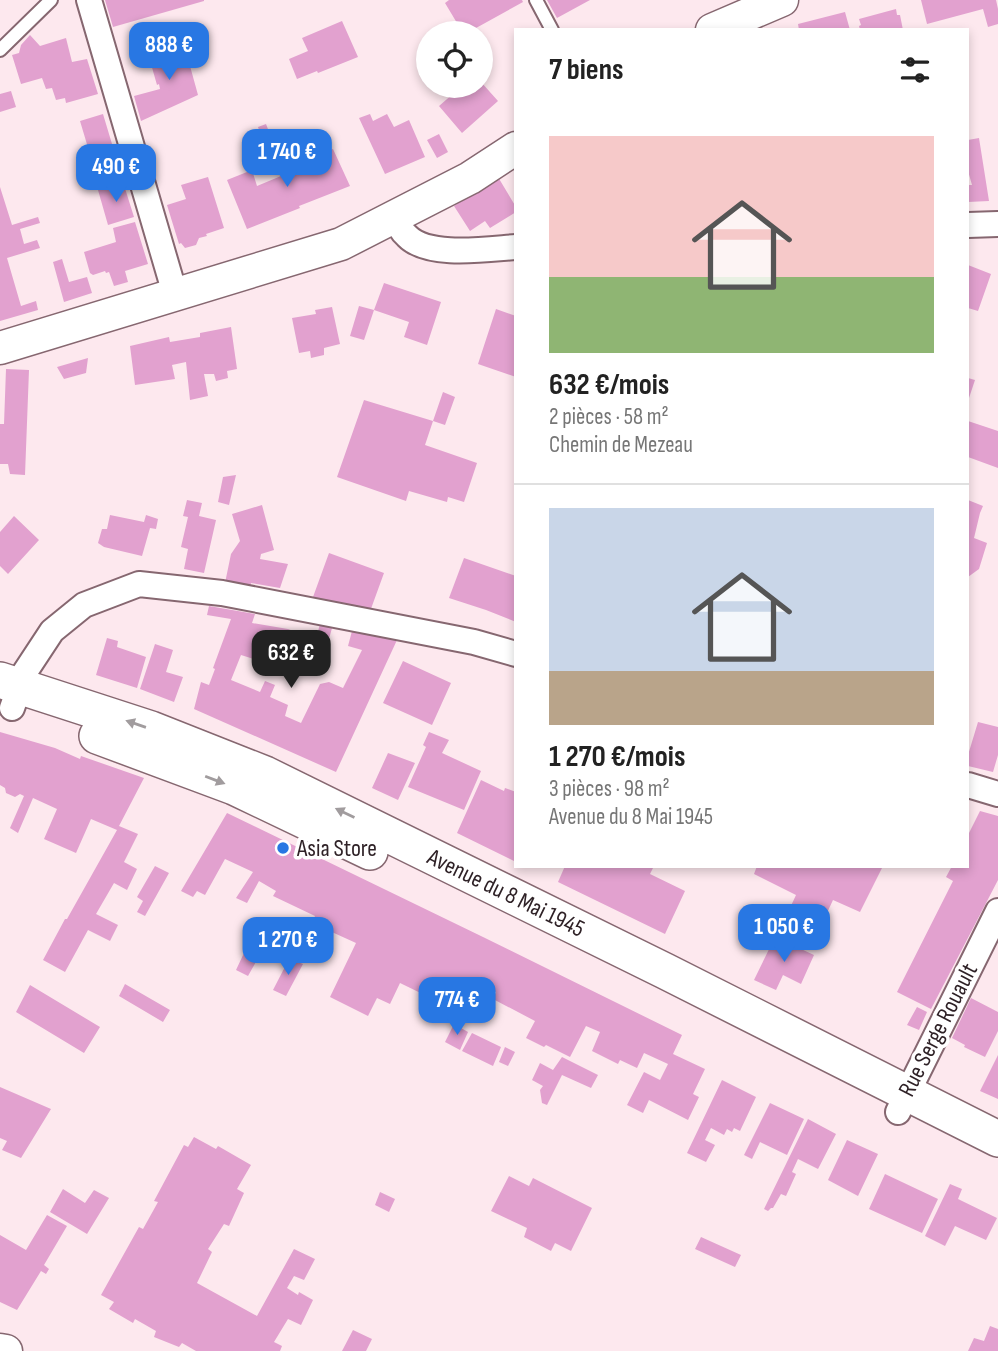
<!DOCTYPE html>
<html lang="fr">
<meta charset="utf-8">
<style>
body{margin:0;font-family:"Sofia Sans Condensed",sans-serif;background:#f6f6f6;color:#222;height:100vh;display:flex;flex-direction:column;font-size:26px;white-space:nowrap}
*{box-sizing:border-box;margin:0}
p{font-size:23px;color:#767676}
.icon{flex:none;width:38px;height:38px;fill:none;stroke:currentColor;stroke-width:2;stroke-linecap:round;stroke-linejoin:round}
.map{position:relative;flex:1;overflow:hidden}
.drawer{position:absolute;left:514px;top:28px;width:455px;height:840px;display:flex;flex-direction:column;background:#fff;border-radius:0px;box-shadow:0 4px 10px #0003}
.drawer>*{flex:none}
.tools{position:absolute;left:416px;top:21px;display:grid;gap:14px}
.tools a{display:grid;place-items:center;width:77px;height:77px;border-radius:50%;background:#fff;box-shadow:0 4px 10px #0003;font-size:35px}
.price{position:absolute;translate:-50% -60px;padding:0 16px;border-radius:14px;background:#2877e3;color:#fff;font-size:23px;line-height:46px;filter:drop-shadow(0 2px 4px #0008)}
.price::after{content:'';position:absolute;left:50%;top:42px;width:21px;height:16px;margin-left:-10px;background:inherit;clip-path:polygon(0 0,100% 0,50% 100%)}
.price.on{background:#222;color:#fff}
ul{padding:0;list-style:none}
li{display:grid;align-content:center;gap:14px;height:371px;padding:0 35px}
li+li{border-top:2px solid #e0e0e0}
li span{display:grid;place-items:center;height:217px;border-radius:0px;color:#555}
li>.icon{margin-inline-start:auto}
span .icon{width:126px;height:126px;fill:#fffc;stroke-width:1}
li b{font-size:30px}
h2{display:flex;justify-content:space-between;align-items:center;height:84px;padding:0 35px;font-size:30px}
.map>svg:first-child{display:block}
</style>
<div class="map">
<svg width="998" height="1351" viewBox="0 0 998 1351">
<rect width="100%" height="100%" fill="#fde8ee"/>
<path fill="#e2a1cf" d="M105,0H204V1L113,27Z
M449,0H522L523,2L467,33H463L445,3Z
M547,0H590L557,18Z
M921,0H996L998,9V24L988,27L983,9L927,24Z
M896,9L897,15H900L903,30H860L859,26L861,25L859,19Z
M845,12L850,30H799L798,24Z
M342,21L358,57L318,73L317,71L297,79L289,59L308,51L302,38Z
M30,35L40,46L66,38L72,62L87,59L98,94L66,103L65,98L56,100L52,88L46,89L42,78L21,84L12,55L19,53L21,45Z
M193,43L195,52L187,55L198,95L141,121L134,96L160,89L159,84L157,85L151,64L158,62L155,53Z
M481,82L498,101L462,133L439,106L462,86H481Z
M11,91L16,107L0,112V94Z
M103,114L112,144L89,151L80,121Z
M370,114L373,121L387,114L394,127L409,120L425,157L385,174L359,118Z
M266,124L274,145L281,142L284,151L268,157L258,127Z
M439,134L448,152L437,158L427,140Z
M979,138L989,201L968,202V185H972L968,171V140Z
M333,149L350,186L299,206L300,208L247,229L227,180L252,170L257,186L281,176L278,169L284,167V170Z
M208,177L224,228L206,234L207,236L199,238L196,245L185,248L181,243L179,244L167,205L186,199L181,185Z
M498,177L516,207V212L490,228L485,221L470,231L454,206Z
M123,182L134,217L108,225L98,190Z
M0,187L12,225L38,217L40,223L20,229L24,244L37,240L40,248L7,258L21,306L36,301L38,310L0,321Z
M135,222L148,264L125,271L128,282L114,286L109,272L106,273L105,271L93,275L90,273L84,252L116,242L113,228Z
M62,259L69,282L87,277L92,293L64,302L53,262Z
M968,265L991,274L978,311L968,308Z
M384,283L441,302L427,345L404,337L409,322L374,310L364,340L350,336L359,306L374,310Z
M332,307L340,344L324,348V355L311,358L310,351L299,353L292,318L316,314L315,310Z
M496,309L516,316V377L478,364Z
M231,327L237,369L227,371L228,378L216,381L214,374H204L208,396L190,400L186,362L172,365L175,379L135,385L130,346L169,337L170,342L200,337V333Z
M88,358L86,373L64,379L57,367Z
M6,369L29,370L25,475L10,474L8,464H0V424H4Z
M968,378L975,380L968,401Z
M443,392L455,397L445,425L433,421L425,445L477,463L464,502L448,497L447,502L409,491L406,501L337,477L364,400L433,421Z
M968,421L998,431V468L968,457Z
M236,475L229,505L218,502L223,477Z
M187,500L202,503L199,516L216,520L204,573L184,569L188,549L181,547L188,517L183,516Z
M968,500L983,506L980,513L974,538L987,543L979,569L968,577Z
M262,505L274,550L261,554L260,559L288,564L280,588L251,583L250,588L225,583L231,554L240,541L232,514Z
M110,515L144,522L146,515L158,519L156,529L150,528L142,556L104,547L98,543L102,529H107Z
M14,516L39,540L8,574L0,566V532Z
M329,553L384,573L368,617L313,597Z
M464,558L516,576V622L486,610L449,598Z
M209,606L255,614L252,623L288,629L315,639L305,666L277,655L272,665L241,655L231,680L260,692L265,681L275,685L270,697L288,705L285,716L301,723L320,684L329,682L343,688L362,650L348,646L352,631L397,640L336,772L194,709L201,682L209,685L215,669L213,668L231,619L207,615Z
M320,624L332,628L329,639L317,635Z
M107,638L118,641L117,647L146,657L137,688L96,675Z
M155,644L173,650L166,672L183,677L174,702L140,689Z
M403,661L451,683L432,725L383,703Z
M978,722L998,727V755L993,772L968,766V755Z
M0,732L55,748L80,759L81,756L144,778L119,826L138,834L124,862L137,869L127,890L114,883L96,914L118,925L110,941L88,930L65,972L43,960L65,919H67L117,830L91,819L76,853L44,839L57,809L33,798L18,833L10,828L24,796L20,794L15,797L6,793L5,788L0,785Z
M429,732L449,740L442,753L481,771L464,810L408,787L426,747L423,745Z
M388,753L415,763L398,800L372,788Z
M481,780L504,791L505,788L516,792V862L457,833Z
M980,811L998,816V880L931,1009L897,992L953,881L946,877L952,866H968V835Z
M227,813L483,937L682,1035L673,1054L705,1069L693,1094L699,1097L688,1120L649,1100L643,1113L627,1105L644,1072L660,1080L668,1064L644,1053L637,1068L620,1060L618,1064L592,1051L600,1032L586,1026L570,1057L546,1045L544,1047L526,1038L535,1021L493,999L496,992L493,991V986L479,979L455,1023L430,1010L435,1000L400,983L390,1004L377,998L368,1016L330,997L356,943L323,928L317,931L310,927L315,916L273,896L276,891L259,881L247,903L236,898L253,872L225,859L205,895L197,891L193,897L181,891Z
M155,866L169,873L145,916L137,912L143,901L137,897Z
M565,866H654L650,874L685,891L665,934L558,882Z
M757,866H883L860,912L833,900L826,915L804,904L793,927L783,923L796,895L754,874Z
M252,936L266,944L248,976L236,970Z
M775,937L814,955L801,984L783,975L776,990L754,980Z
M289,959L303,964L286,996L273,990Z
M125,984L170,1010L163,1022L119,996Z
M30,985L100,1027L84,1053L16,1012Z
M971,998L998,1012V1031L985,1057L964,1047L965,1045L952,1038Z
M917,1007L927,1012L919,1030L907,1025Z
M454,1024L468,1032L460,1050L445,1042Z
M472,1033L501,1047L493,1066L462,1051Z
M505,1047L515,1052L508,1066L499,1062Z
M998,1055V1099L980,1091Z
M562,1057L598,1075L591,1088L562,1075L547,1105L542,1103L540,1090L543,1086L532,1080L540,1063L553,1070Z
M722,1080L756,1097L740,1131L734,1128L732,1132L727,1129L724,1135L711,1128L705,1140L715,1145L706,1162L687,1153Z
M0,1087L51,1109L21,1158L2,1150L7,1141L0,1138Z
M770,1103L804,1119L787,1155L760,1142L752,1159L744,1155Z
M808,1119L836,1134L818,1169L798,1159L792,1172L796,1174L786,1196L781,1194L773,1208H771L768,1211L764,1209Z
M194,1137L216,1149L218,1146L251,1165L237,1189L244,1193L229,1226L224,1224L208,1249L212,1252L197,1283L257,1316L294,1249L315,1259L304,1280L294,1276L287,1288L298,1295L299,1292L313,1300L301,1325L288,1319L274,1342L282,1346L280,1351H196L182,1343L179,1347L154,1337L156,1331L135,1319L133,1323L109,1309L114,1302L101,1295L139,1227L143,1229L158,1202L154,1201L184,1145L188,1147Z
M847,1140L878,1154L858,1196L828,1180Z
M885,1174L938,1199L922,1233L869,1209Z
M509,1176L529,1186L533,1178L592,1208L571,1251L555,1243L551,1251L524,1237L527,1228L491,1211Z
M950,1184L962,1189L958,1199L997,1218L986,1240L955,1226L945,1246L925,1236Z
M63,1189L85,1203L94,1190L109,1198L87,1234L50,1212Z
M380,1192L395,1199L389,1212L375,1205Z
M47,1215L67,1226L44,1265L49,1269L46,1274L41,1271L17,1310L0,1302V1235L26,1250Z
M701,1237L741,1255L735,1267L695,1249Z
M990,1326L998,1329V1351H968L974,1338L984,1341Z
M353,1330L372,1339L366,1351H342Z"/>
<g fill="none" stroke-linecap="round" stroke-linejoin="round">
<defs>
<path id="service" d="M536,0L552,30
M0,50L51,0"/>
<path id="minor" d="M89,0L175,294
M395,217C398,224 401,231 407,236C428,258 487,249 516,247
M968,225L998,224
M12,708L25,672L52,631L84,605L139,584L222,593L474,642L516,654
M968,785L998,794
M898,1112L998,911"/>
<path id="tertiary" d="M712,30L782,0
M0,348L341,244L470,178L516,148
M0,1350L6,1351"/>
<path id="secondary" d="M0,680L151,729L265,774L665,971L998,1139
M97,736L234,787L370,852"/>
</defs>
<use href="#service" stroke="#866770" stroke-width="16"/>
<use href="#minor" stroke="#866770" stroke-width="28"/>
<use href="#tertiary" stroke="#866770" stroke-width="35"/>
<use href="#secondary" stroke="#866770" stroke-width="38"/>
<use href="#service" stroke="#fff" stroke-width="12"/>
<use href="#minor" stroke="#fff" stroke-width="24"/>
<use href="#tertiary" stroke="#fff" stroke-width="32"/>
<use href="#secondary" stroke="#fff" stroke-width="35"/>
</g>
<defs><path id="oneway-solid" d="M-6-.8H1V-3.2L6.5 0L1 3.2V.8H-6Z" transform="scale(1.75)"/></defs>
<g fill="#a19c9e">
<use href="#oneway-solid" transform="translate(136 724) rotate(-161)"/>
<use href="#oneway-solid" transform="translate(215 780) rotate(21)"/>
<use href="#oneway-solid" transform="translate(345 813) rotate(-154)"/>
</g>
<circle fill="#2877e3" stroke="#fff" stroke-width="2.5" cx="283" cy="848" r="7"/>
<g text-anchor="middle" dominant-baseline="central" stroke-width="7" stroke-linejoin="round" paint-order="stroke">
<g font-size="24" fill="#2f2227" stroke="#fff" text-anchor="start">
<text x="297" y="848">Asia Store</text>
</g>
<g font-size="24" fill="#2f2227" stroke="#fff">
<text transform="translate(506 893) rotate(26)">Avenue du 8 Mai 1945</text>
<text transform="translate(938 1030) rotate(-63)">Rue Serge Rouault</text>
</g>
</g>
</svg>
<div class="tools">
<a><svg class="icon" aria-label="locate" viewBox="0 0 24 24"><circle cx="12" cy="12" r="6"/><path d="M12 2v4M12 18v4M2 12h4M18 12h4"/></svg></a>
</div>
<b class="price" style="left:169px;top:82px">888 €</b>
<b class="price" style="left:287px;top:189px">1 740 €</b>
<b class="price" style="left:116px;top:204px">490 €</b>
<b class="price on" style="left:291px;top:690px">632 €</b>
<b class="price" style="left:784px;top:964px">1 050 €</b>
<b class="price" style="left:288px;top:977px">1 270 €</b>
<b class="price" style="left:457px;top:1037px">774 €</b>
<section class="drawer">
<h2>7 biens<svg class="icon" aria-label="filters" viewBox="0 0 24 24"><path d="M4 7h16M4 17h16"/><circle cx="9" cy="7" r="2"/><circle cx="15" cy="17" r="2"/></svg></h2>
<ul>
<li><span style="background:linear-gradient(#f6c9c9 65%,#8fb573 0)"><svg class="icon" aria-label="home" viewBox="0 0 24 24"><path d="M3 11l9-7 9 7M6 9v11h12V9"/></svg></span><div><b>632 €/mois</b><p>2 pièces · 58 m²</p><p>Chemin de Mezeau</p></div></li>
<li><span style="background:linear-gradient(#c9d6e8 75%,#b9a48a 0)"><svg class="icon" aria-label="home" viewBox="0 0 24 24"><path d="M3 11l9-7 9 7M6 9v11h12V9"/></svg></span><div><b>1 270 €/mois</b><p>3 pièces · 98 m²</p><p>Avenue du 8 Mai 1945</p></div></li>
</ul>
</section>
</div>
